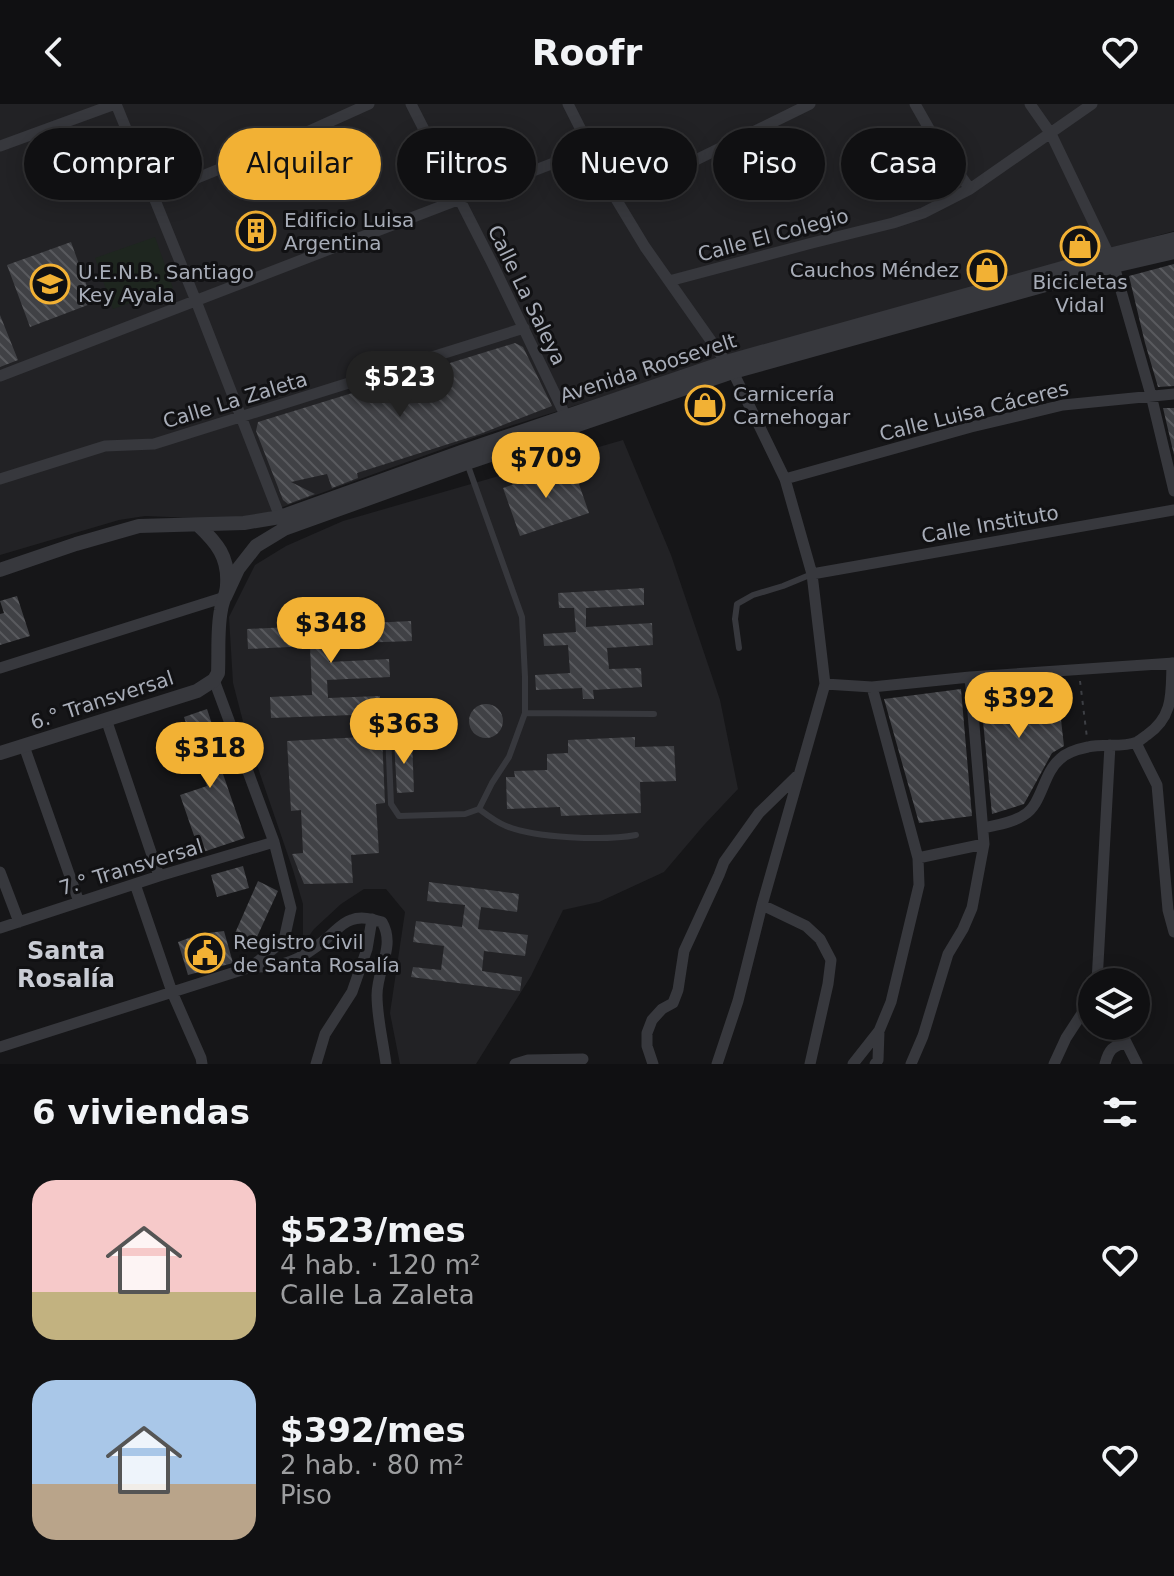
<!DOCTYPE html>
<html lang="es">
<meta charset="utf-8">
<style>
body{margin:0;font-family:"DejaVu Sans",sans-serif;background:#1e1e20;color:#f1f3f6;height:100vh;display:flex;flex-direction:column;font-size:30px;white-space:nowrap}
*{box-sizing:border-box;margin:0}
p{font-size:26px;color:#9c9d9f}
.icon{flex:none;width:44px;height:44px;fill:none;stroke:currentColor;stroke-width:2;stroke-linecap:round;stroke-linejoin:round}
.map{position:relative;height:960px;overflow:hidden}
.panel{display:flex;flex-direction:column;background:#101012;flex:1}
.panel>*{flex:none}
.top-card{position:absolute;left:24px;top:24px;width:1126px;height:72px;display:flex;gap:16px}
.controls{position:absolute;left:1078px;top:864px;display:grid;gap:16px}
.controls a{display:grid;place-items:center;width:72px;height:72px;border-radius:50%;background:#101012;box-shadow:0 4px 20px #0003,0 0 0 2px #303032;font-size:40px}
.price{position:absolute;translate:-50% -68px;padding:0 18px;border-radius:28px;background:#f2b134;color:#111;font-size:26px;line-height:52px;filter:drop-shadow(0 2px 4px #0008)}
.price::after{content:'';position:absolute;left:50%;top:48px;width:24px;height:18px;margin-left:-12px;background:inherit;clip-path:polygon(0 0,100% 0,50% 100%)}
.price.active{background:#222;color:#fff}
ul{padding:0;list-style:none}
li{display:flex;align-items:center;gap:24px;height:200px;padding:0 32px}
li span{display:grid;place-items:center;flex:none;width:224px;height:160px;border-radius:24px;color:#555}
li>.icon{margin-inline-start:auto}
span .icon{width:96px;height:96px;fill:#fffc;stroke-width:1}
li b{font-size:34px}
h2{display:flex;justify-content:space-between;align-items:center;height:96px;padding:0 32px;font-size:34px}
.pill{padding:0 28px;border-radius:36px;background:#101012;box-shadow:0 4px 20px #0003,0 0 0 2px #303032;font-size:28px;line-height:72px}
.pill.active{background:#f2b134;color:#111}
header{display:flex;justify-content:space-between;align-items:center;height:104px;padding:0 32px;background:#101012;font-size:36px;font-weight:800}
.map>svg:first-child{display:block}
</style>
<header><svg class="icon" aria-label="back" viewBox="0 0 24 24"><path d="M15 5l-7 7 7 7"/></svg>Roofr<svg class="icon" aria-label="heart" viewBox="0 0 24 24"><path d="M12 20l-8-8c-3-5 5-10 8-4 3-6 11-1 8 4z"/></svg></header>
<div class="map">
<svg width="1174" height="960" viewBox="0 0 1174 960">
<defs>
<pattern id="building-back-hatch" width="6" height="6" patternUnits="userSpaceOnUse" patternTransform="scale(2)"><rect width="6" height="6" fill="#404145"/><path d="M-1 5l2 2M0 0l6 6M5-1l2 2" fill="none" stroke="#595a5e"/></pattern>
</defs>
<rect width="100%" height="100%" fill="#161618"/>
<path fill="#222225" d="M0,0H1174V127L757,244L476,333L258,412L220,415L145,412L119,416L0,451Z
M623,336L671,451L720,596L738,685L704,721L664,768L599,798L563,806L531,872L476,960H400L390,909L405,808L386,785H364L341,800L314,825L303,840V800L293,766L246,629L233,579L229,513L255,461L286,442L343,417Z"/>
<path fill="#1e261f" d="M155,133L173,184L113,205L95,154Z"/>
<path fill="url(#building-back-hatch)" d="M516,34L527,60L467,83L456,58Z
M263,107L275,135L248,146L236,118Z
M71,138L93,199L30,223L7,161Z
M1174,160V282L1158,283L1145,239L1129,172Z
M0,211L18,256L0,263Z
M515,239L523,243L552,302L480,330L357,369L358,374L332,384L327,370L291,378L315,390L288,400L283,396L256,327L258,318Z
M1163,304H1174V351Z
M572,360L589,409L520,432L503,384Z
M644,484V501L586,504V523L652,519L653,541L607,544L609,565L641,564L642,583L593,586L594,595H583L582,584L536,586L535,571L570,569L568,541L544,542L543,530L576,528L574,504H559L558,489Z
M17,492L30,532L0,541V510L4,509L0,497Z
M411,517L412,537L328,540L329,558L389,555L390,573L327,576L328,594L380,592V610L271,614L270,593L312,591L310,542L248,545L247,525Z
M1022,579L1024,586L1057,581L1064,642L1052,649L1024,700L992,710L980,586Z
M961,585L972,712L919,719L884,595Z
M469 617a17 17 0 1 1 34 0a17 17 0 1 1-34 0Z
M207,605L228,668L223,670L245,734L200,749L180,691L207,682L184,613Z
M382,632L385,699L376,700L379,749L351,751L353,779L304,780L292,750L303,749L301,706L291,707L287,637Z
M635,633V643L674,642L676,677L640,678L641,709L561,712L560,703L507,705L506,673H515L514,667L547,666V650L568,649V636Z
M412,635L414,688L397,689L394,636Z
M243,762L249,784L217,793L211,771Z
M258,777L278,787L252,844L232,836Z
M429,778L519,790L517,808L481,803L478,825L528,831L525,852L484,847L482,867L522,873L520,887L411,873L413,863L441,866L444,842L413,838L416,817L462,823L465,801L427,797Z
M224,827L233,859L188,871L178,838L200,830Z"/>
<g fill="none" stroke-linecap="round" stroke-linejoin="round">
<path stroke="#3d3f44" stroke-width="2" stroke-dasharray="4 6" stroke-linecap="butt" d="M1080,577L1087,634"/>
<path stroke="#37383d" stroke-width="6" d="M467,359L522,513L525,573V609L509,653L492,679L479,705
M739,544L735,515L737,500L753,491L783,482L812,470
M525,609L654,610
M388,630L391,700L399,712L465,710L479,705C487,711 496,718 506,722C534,734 605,737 636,731"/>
<path stroke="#37383d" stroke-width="11" d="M116,0L196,197L280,413
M411,0L493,161L569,319
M568,0L616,95L645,143L733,268L785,375L812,470L825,580L762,801L738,897L717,960
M915,0L936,37L970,85
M1030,0L1051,30L1109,151
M0,42L115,0
M153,92L276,42L369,0
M616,95L810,0
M1114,162L1151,291L1174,387
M669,177L812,139L893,119L923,109L970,85L1092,0
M0,272L590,45
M0,375L105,342L154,340L524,224
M785,375L971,323L1063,301L1174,290
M812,470L1174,406
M0,564L225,493
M214,576L274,738L291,804L284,836L251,863
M825,580L872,583L970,573L1174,559
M106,615L159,772
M1136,639L1157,681L1168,806L1174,828
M24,642L79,798
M983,724C996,721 1012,719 1024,711C1042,701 1043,669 1060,655C1067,648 1078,645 1088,643C1103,639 1122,644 1137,638C1141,636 1144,633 1147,631C1174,612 1171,589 1172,559
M918,754L984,740
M0,768L19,818
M135,780L172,888L201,954L202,960
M762,801L806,822L820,835L831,856L828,880L810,960
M0,824L159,772L274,738
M1097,878L1110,641
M1118,922L1137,960
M0,943L251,863C283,864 301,856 326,835C334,829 341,819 351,816C361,812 372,815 382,818C396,842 377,865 377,891C377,914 383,937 386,960
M316,960L325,930L352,888L367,845L372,815
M515,960L528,956L583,955
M653,960L647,942V929L652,916L662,905L673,899L678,886L684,847L719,771L724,758L759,709L797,672
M853,960L879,927L891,898L919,781L918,754L872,583
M875,960L878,956L879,927
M911,960L923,932L948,850L963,825L972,804L984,740L970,573
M1054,960L1066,934L1092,894
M1105,960C1109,945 1112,943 1126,938"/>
<path stroke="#37383d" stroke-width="14" d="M0,466L76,440L139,422L244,419L280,413L461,348L726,258L1109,151L1174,135
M225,493L238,465L256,442L284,425L467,359L733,268L1114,162L1174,148
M0,649L197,587L214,576L218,569C219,548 217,526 221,506C222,497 227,490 227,481C229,453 217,439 198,421"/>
</g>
<defs>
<symbol id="building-ring" viewBox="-11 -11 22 22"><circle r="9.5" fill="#111113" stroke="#f2b134" stroke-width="1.5"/><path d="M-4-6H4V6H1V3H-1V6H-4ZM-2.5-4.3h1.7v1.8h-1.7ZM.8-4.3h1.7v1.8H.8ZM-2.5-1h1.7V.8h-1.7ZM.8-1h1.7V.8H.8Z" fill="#f2b134"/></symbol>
<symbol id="shop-ring" viewBox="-11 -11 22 22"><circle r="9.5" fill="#111113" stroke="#f2b134" stroke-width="1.5"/><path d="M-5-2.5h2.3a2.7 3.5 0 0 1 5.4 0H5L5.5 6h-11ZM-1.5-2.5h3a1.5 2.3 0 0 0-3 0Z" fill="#f2b134"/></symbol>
<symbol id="school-ring" viewBox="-11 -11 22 22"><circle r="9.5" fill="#111113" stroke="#f2b134" stroke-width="1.5"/><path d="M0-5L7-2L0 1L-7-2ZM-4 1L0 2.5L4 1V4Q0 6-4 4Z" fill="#f2b134"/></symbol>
<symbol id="civic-ring" viewBox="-11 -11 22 22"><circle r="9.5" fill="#111113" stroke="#f2b134" stroke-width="1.5"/><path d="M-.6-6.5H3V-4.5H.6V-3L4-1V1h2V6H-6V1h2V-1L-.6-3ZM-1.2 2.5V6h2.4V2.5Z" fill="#f2b134"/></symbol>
</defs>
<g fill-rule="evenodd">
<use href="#building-ring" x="234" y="105" width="44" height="44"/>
<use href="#shop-ring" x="1058" y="120" width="44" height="44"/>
<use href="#shop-ring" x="965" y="144" width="44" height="44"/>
<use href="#school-ring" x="28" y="158" width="44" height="44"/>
<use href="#shop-ring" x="683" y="279" width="44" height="44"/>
<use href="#civic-ring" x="183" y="827" width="44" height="44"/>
</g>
<g text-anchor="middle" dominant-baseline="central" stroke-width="6" stroke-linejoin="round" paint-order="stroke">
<g font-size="20" fill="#a8adb8" stroke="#111113" text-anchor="start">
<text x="284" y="116">Edificio Luisa<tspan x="284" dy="23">Argentina</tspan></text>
<text x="959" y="166" text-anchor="end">Cauchos Méndez</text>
<text x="78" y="168">U.E.N.B. Santiago<tspan x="78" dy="23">Key Ayala</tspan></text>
<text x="1080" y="178" text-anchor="middle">Bicicletas<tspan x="1080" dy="23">Vidal</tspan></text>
<text x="733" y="290">Carnicería<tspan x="733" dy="23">Carnehogar</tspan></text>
<text x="233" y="838">Registro Civil<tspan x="233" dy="23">de Santa Rosalía</tspan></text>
</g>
<g font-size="20" fill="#a8adb8" stroke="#111113">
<text transform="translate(773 131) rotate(-15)">Calle El Colegio</text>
<text transform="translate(527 191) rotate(64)">Calle La Saleya</text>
<text transform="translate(648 264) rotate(-18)">Avenida Roosevelt</text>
<text transform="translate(235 296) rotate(-17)">Calle La Zaleta</text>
<text transform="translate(974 307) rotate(-14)">Calle Luisa Cáceres</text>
<text transform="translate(990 420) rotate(-10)">Calle Instituto</text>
<text transform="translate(102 596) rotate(-18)">6.° Transversal</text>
<text transform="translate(131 763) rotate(-17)">7.° Transversal</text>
</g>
<g font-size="24" font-weight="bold" fill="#c9ccd4" stroke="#111113">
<text x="66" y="847">Santa<tspan x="66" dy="28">Rosalía</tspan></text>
</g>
</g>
</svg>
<div class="controls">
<a><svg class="icon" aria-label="layers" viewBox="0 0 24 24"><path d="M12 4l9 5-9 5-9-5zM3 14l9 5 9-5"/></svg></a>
</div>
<b class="price active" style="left:400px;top:315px">$523</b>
<b class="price" style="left:546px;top:396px">$709</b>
<b class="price" style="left:331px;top:561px">$348</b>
<b class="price" style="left:1019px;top:636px">$392</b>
<b class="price" style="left:404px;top:662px">$363</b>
<b class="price" style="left:210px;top:686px">$318</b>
<div class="top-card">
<a class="pill">Comprar</a>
<a class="pill active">Alquilar</a>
<a class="pill">Filtros</a>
<a class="pill">Nuevo</a>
<a class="pill">Piso</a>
<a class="pill">Casa</a>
</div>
</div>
<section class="panel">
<h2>6 viviendas<svg class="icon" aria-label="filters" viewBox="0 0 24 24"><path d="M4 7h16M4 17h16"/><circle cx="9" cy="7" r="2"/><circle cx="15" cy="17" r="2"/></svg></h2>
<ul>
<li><span style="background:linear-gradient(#f6c9c9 70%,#c2b280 0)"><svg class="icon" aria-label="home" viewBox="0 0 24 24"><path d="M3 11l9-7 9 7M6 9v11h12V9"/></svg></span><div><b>$523/mes</b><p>4 hab. · 120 m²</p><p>Calle La Zaleta</p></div><svg class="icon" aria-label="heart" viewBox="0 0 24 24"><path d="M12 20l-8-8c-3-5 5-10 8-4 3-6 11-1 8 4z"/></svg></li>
<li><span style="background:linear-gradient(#a9c7e8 65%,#b9a48a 0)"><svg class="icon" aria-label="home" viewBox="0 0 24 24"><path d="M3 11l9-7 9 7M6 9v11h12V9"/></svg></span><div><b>$392/mes</b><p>2 hab. · 80 m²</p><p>Piso</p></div><svg class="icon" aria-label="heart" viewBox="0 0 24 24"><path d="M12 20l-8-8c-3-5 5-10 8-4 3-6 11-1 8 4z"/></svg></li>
</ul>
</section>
